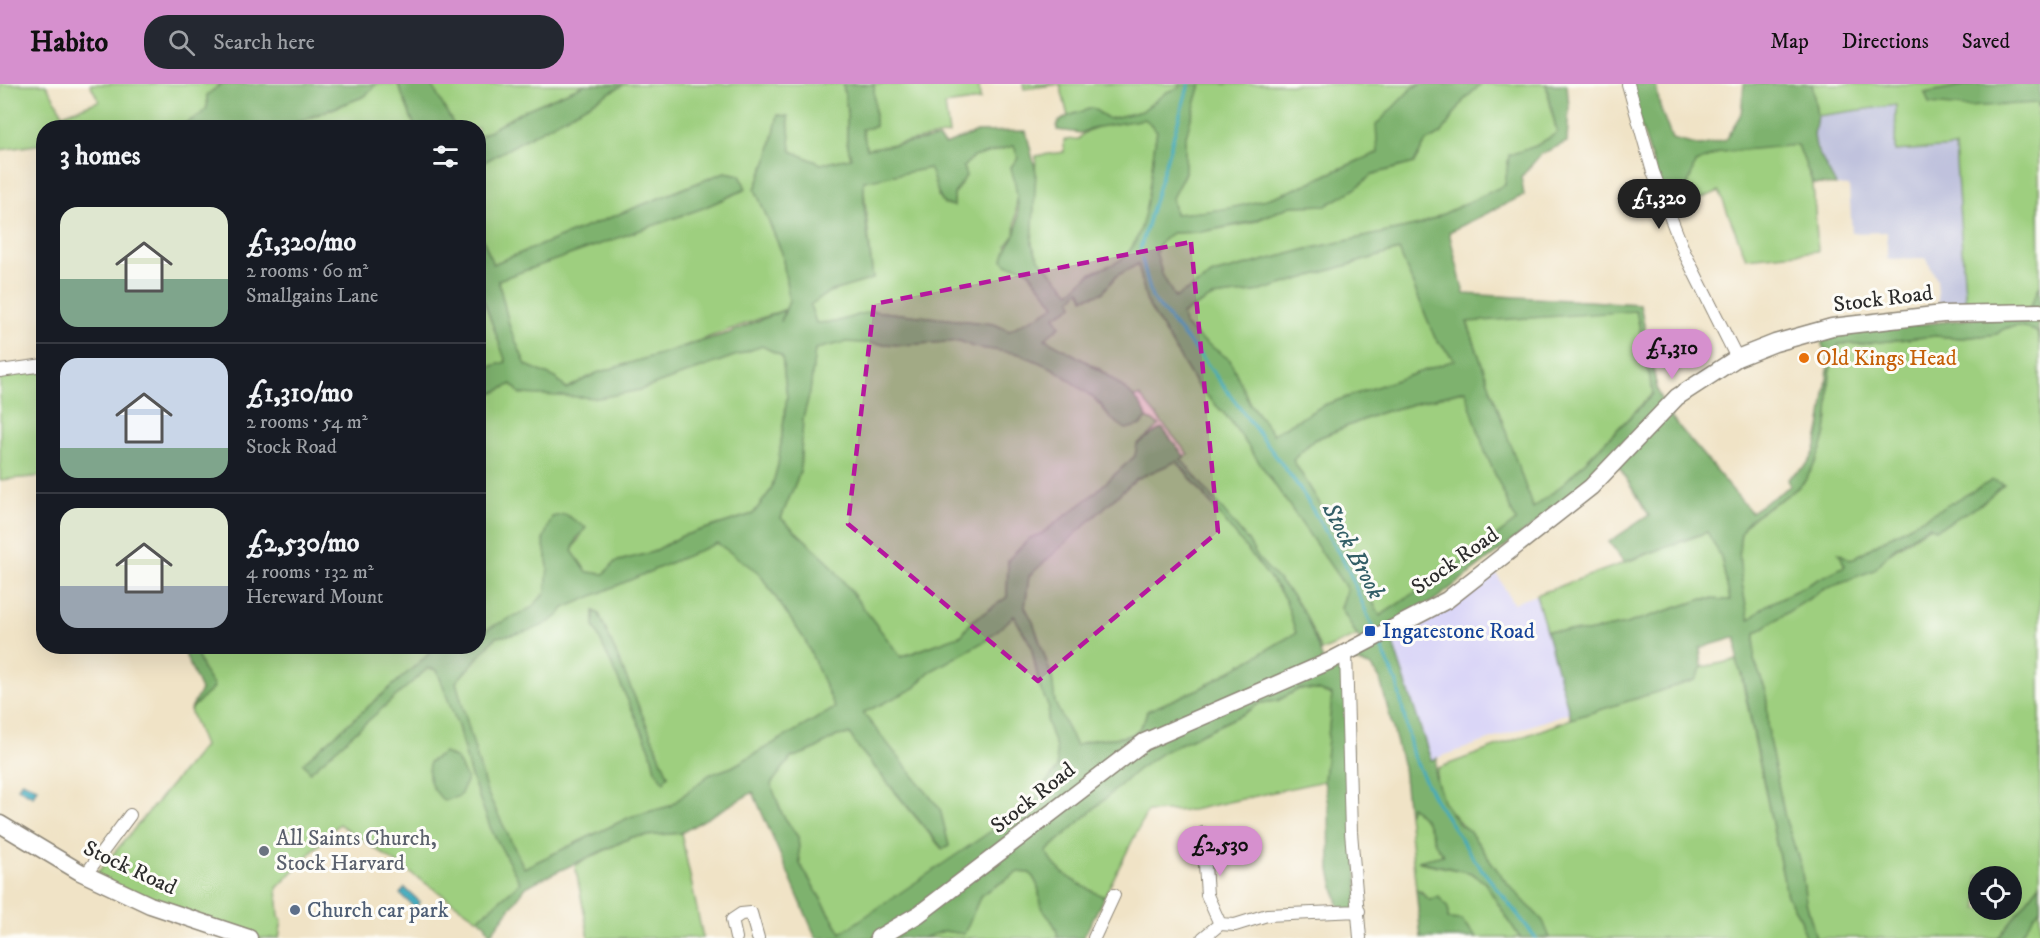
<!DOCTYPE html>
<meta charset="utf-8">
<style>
body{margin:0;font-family:"IM FELL DW Pica",serif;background:#242831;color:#f1f3f6;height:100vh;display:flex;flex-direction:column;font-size:22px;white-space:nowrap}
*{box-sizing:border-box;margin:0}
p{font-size:20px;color:#9ea1a6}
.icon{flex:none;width:33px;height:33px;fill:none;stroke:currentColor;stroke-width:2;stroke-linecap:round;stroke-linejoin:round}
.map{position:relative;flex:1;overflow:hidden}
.sheet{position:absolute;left:36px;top:36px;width:450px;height:534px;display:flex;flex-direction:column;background:#171b24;border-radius:24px;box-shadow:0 6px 24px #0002}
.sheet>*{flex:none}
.buttons{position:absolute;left:1968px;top:782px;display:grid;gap:12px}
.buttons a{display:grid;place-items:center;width:54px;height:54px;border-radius:50%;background:#171b24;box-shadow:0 6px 24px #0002;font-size:30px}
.price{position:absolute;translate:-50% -51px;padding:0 14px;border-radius:21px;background:#d690ce;color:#111;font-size:20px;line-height:39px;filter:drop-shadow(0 2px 3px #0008)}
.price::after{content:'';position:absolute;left:50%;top:36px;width:18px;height:14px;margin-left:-9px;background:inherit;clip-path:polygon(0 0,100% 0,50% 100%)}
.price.current{background:#222;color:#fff}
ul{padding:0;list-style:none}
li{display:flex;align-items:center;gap:18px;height:150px;padding:0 24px}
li+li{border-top:2px solid #363941}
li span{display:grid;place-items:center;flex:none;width:168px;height:120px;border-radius:18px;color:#555}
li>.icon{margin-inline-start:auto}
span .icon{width:72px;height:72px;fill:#fffc;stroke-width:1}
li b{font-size:26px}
h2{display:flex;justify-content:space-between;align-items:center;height:72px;padding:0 24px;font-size:26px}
header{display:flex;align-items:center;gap:36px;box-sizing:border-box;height:84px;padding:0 30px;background:#d690ce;color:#111}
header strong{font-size:28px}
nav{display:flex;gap:33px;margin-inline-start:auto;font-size:21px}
.search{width:420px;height:54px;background:#242831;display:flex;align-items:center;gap:15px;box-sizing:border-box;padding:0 21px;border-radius:24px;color:#9ea1a6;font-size:22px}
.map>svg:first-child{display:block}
</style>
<header>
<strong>Habito</strong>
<div class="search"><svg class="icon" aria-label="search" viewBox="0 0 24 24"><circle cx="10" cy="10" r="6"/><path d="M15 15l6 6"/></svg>Search here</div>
<nav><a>Map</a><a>Directions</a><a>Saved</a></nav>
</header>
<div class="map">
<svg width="2040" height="854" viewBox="0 0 2040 854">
<rect width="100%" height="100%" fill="#fdfcf7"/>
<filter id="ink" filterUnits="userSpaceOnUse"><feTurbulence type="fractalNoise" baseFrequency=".0167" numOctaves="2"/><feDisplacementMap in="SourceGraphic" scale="12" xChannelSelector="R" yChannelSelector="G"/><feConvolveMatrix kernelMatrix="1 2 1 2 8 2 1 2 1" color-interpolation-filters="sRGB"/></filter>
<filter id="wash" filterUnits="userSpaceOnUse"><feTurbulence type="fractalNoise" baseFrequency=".008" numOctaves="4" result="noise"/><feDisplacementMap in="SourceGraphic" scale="24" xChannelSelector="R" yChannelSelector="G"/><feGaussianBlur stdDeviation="1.35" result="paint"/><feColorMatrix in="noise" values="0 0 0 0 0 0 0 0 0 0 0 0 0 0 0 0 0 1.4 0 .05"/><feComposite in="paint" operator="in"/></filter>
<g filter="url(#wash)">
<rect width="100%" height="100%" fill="#f0e3c6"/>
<path fill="#dad6f7" d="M1495,487L1513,519L1536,511L1570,628L1431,676L1390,550Z"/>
<path fill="#c0c2dd" d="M1896,21L1955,63L1966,224H1939L1937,196L1926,174L1887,175V148L1852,149L1849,102L1836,101L1816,64L1814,51L1817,32Z"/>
<path fill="#9ecf7f" stroke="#647d55" stroke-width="1.5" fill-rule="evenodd" d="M0,0H46L63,30L99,17L90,0H221L207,11V24L199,32L178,43L44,44L43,60L0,66Z
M376,0H398L415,43L284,44L365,12Z
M431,0H586L523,27L479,53L478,44L455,43Z
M625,0H843L847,25V58L851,74L821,80L791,67L788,33L778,31L769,71L755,105L782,169L789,217L786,225L668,268L597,289L566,305L556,294L526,281L510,244L498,196L703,124L746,105L740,91L725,88L493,180L479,145L478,81Z
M874,0H979L980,16L945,21L949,50L866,65L862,45L875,42Z
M1023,0H1180L1179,4L1167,8L1142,27L1109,35L1092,24L1068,32L1060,0L1024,5Z
M1201,0H1422L1412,4L1378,69C1350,79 1324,92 1297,104C1260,120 1215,128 1175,130L1172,114L1185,89V55Z
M1481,0H1546L1557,49L1536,62L1509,71L1505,101L1420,141L1308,165L1213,190L1175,214L1162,190L1156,169L1160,159L1172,149L1201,148L1251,139L1291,122L1327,121L1355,105L1373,90L1414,79L1426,57L1441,50L1463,17Z
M1812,0H1971L1925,9L1943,21L2038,19L2040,201L2028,228L1966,224L1955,63L1895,67L1896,21L1817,32Z
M1146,35L1157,47C1149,86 1153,144 1123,174C1115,181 1100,184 1090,190C1083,196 1077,203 1070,209L1038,174L1032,160L1036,72L1064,68V56L1079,55C1085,40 1130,38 1146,35Z
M1014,61L1018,74L1011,83L1017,105L1015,151L1006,162L1056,221C1041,233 1024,237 1009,247L994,240L872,227L835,238L816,239L810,221L829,208L873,195L863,97L930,84L937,99L938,112L954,122V110L966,92L963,83L973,73Z
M1785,61H1798L1813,100L1818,167L1746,174L1719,107L1692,119L1690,111L1685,110L1695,79L1721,68Z
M1399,166L1435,254L1455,276L1324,321L1273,350L1250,320L1230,276L1198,253L1184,240L1182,230L1212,213L1260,207Z
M1138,180L1147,219L1196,300L1230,336L1347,505L1341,524L1357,552L1321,567L1306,532L1293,512L1257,474L1248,457L1180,375L1188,370L1140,312L1132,313L1100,285L1044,255L1060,242L1054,232L1073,222L1070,215L1081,205L1102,209L1116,192Z
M478,203L507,278L479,286H478Z
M1641,226L1657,305L1560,403L1532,424L1467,237Z
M2021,241L2037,248L2040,262V800L1998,854H1816L1806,818L1801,782L1785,734L1769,656L1766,607L1754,576L1755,549L1824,505L1848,497L1930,442L1981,420L2003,400L1993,397L1889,453L1851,476L1840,470L1845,482L1767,521L1748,537C1745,510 1735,477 1741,450C1746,429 1793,414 1806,395C1817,377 1825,360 1827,340C1831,313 1825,282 1839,260H1860L1935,252L1962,254L1997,250L2002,245ZM1978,792H2012V825H1978Z
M960,257C979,265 999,264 1019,270C1053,280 1091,305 1110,334L1141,341L1147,334L1160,341L1138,360L1135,372L1089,414L1039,451L1030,454L1008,476L1007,513L971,538L962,551L900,573L827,476L781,434L800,388L803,334L810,308L815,265L846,258L902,261Z
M762,262L782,272L787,313L778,381L771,406L753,430L682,452L653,468L615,478L604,490L587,488L572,467L585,444L543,456C546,472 552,492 546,508C539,525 496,544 479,549L478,316L512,300L520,310L640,306Z
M43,287V392L0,396V291Z
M1466,306L1486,370L1516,437L1465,476L1380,532L1342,456L1293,376L1314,356L1380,329Z
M1177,377L1277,503L1286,517L1296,549L1201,604L1147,627C1140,657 1124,652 1099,655C1091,655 1083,660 1076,662L1055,619L1052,594L1033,538L1025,523L1029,491L1136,395Z
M1708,448L1721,473L1730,516L1703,515L1626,540L1587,548L1546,546L1536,511Z
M717,459L759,489L805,556L836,624L732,683L709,691L670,722L630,733L524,784L486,706L456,598L496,553C516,551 553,543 564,524ZM594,527L599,530L668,691L655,686L650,665L594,542Z
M1014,532L1031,561L1040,604L1049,623L1047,638L1056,664L1058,684L1031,720L842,850L800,780L798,753L782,730L770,699L791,674L813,666L837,652L850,650L857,662L942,765L949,762L940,725L862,629L915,604L929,588L985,557Z
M426,562L429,570L303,679L310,688L428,584L437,586L458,642L470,689L491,745L520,799L478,835L339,740L277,804L279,832L282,836L279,854H249L93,794L204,662L190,626L214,603L204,588L194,563Z
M1738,576L1787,812L1801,835L1805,854H1550C1540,830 1520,816 1504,796C1492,781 1482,761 1468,747C1453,731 1430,709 1438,684L1571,635L1694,596L1702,583Z
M1299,605L1318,606L1332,611L1324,697L1192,726L1147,728L1104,813C1080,801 1059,792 1046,768L1137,686L1165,667L1245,629L1260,619L1277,617Z
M1411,722L1427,738L1436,761L1443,772L1419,778L1471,789L1485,799L1520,854H1477L1461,836L1448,835L1421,807L1416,805L1408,730Z
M681,749L703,854H589L575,781L632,753Z
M1018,788L1030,789C1044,807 1036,811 1043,825C1050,838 1056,837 1058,854H922L944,847L964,850L981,811Z
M2040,815V854H2010Z"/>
<path fill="#7eb26e" stroke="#546e4c" stroke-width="1.5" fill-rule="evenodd" d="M221,0H376L365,12L284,43H178L199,32L207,24V11Z
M398,0H431L455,43H415Z
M586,0H625L479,81V53L523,27Z
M843,0H874L875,43L862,45L867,65L938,54L945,61L977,48L1026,47L1036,88L1032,160L1038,174L1070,208C1077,203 1083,195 1091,190C1100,184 1112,182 1121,176C1150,156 1150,80 1157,47L1145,35L1092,44L1081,49L1057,46V39L1068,32L1092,24L1109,35L1142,27L1167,8L1179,4L1180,0H1201L1185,55V88L1172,114L1175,130C1215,128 1260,120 1297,104C1324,93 1350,79 1378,69L1376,41L1412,4L1422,0H1481L1463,17L1441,50L1426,57L1414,79L1373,90L1355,105L1327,121L1291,122L1251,138L1201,148L1172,149L1160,159L1156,169L1162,190L1175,214L1213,190L1308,165L1420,141L1505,101L1509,71L1536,62L1557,49L1546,0H1567L1569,24L1567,58L1541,70L1521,93L1524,111L1449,148L1464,210L1640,220L1657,305L1665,326L1751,428L1790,402L1788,395C1794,387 1804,387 1811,375C1820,361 1827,294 1829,274L1822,261L1821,252L2028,228L2040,201V226L2037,228L2040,262L2037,248C2023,242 2009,238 1997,250L1962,254L1935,252L1860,260H1839C1825,282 1831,314 1827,340C1825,360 1817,377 1806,395C1793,414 1746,428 1741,450C1736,472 1744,515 1749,536L1767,521L1845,482L1839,469L1851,476L1889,453L1993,396L2004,400L1981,420L1936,446L1929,442L1893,465L1874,486L1824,505L1755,549L1754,576L1766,607L1769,656L1785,734L1801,782L1806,818L1816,854H1805L1801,835L1787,812L1742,591L1737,580V553L1700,564L1702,583L1695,596L1571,635L1546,546L1587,548L1626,540L1703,515L1730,516L1721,473L1707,448L1624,478L1609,458L1649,431L1616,378L1390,550L1431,676L1437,674L1435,692L1444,719L1459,740L1469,747L1506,798L1543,837L1550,854H1520L1485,799L1472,789L1418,777L1443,771L1436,761L1427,738L1411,722L1408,730L1403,683L1380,595L1372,583L1354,577V564L1362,560L1341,524L1347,505L1230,336L1196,300L1147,219L1138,180L1116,192L1102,209L1084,214L1080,206L1071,215L1073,222L1055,232L1060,242L1045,255C1070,268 1141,305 1147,334L1141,341L1126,345L1110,334L1099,318L1054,285L1020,270L973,263L960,257L902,261L846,258L815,265L810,308L803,334L800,388L781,434L827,476L901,573L962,551L971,538L1007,513L1008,476L1030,454L1040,451L1089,414L1135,372L1137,360L1162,344L1185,373L1181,375L1248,457L1258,474L1293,512L1306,532L1324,579L1346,568L1359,827L1340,829L1330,786L1329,727L1324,697L1332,611L1318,606L1299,605L1277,617L1260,619L1245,629L1165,667L1137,686L1046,768C1059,792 1080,801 1104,813L1083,854H1058C1056,837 1050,838 1043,825C1036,811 1044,807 1030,789L1018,788L981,811L964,850L944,847L922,854H816L753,708L681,749L632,753L537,797L526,803L490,851L485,840L478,835L520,799L491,745L470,689L458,642L437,586L428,584L310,688L303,679L429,570L426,563L478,562L479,549L531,524L546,508L548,482L543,456L552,433L565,430L586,444L577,454L572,467L587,488L604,490L615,478L653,468L682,452L753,430L771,406L778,381L787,313L782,272L762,262L640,306L599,314L520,310L512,300L479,316V286L506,278L479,203V145L493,180L725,88L740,91L746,105L703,124L498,196L510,244L526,281L556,294L566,305L597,289L729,249L784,226L781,238L789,217L782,169L755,105L769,71L778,31L788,32L791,67L821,80L851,74L847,58V25ZM1014,62L1018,74L1011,83C1016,100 1022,133 1015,150C1011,161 1006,160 1003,176L1008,181L1026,184L1055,221C1041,233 1024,237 1009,247L994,240L872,227L835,238L816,239L810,221L829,208L873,195L864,121V97L929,84C935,96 936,109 944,120L954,122V110L966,92L963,83L973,73ZM1399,166L1435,254L1455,276L1324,321L1273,350L1250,320L1230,276L1198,253L1184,240L1182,230L1212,213L1260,207ZM1636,227L1653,310L1560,403L1533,424L1467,238ZM1465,306L1486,370L1516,437L1465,476L1380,532L1342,456L1293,376L1313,356L1380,329ZM1177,377L1277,503L1286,517L1296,549L1201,604L1147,627C1140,657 1124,653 1099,655C1091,655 1083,659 1076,662L1055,619L1052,594L1033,538L1025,523L1029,492L1136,395ZM717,459L759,489L805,556L835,624L732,683L709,691L670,722L630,733L524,784L486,706L456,598L496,553C516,551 554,543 564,524ZM1014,532L1031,561L1040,604L1049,623L1047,638L1056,664L1057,684L1031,720L841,849L800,780L798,753L782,730L771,700L791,674L813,666L837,652L850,650L857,662L943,765L949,762L940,725L863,629L915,604L929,588L985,557Z
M1628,0H1656L1660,23L1672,55L1700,62L1725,56L1741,30L1744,0H1812L1817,32L1814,51L1816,64L1836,101L1813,100L1798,61L1721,68L1695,79L1685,110L1667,124Z
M1971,0H2040V23L2038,19L1965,23L1929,20L1925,9Z
M594,527L599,530L668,691L664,698L655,686L650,665L594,542Z
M182,563H194L204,588L214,603L190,626L201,606Z
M444,669L457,675L467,695L460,712L444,717C431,704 427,697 429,678Z
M2040,800V824L2018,854H1998Z
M1416,805L1430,816L1438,812L1448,824V835L1461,836L1477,854H1421Z"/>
<path fill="#3fabbe" stroke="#356b74" stroke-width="1.5" d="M22,697L37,704L33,712L18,704Z
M405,804L420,818L415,824L400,810Z"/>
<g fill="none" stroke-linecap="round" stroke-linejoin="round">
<path stroke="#3fabbe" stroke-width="3" d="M1140,165L1189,0
M1142,175L1152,214L1204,276L1299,403L1347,483L1375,549
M1379,558L1397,599L1413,672L1434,714L1476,778L1536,854"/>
</g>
</g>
<g filter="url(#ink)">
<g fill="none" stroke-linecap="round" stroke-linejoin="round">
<defs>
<path id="minor" d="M1628,0L1653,88L1684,168L1737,274
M0,287L44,281
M1346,568L1351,748L1360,854
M1203,749L1207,811L1220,840
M86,790L130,731
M736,854L732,836L741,830L751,829L758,854
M1094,854L1114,811
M1203,854L1220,840L1235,841L1267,831L1359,827"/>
<path id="major" d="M0,740L80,788L150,821L249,854
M878,854L919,830L1144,658L1330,577L1447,516L1591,403L1677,313L1737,274L1775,259L1832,243L1943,230L2040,228"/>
</defs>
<use href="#minor" stroke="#8e8778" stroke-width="14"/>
<use href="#major" stroke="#8e8778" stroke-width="19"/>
<use href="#minor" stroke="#fff" stroke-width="12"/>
<use href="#major" stroke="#fff" stroke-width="16"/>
</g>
</g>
<path fill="#b5179e" fill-opacity="0.2" stroke="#b5179e" stroke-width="4.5" stroke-dasharray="12 8" stroke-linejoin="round" d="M1191,158L1218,448L1038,597L848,440L874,220Z"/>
<circle fill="#e8710a" stroke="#fdfcf7" stroke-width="2" cx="1804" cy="274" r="6"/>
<rect fill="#1a4fb4" stroke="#fdfcf7" stroke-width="2" x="1364" y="541" width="12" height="12" rx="3"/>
<circle fill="#6b7280" stroke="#fdfcf7" stroke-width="2" cx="264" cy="767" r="6"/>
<circle fill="#5c6f8a" stroke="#fdfcf7" stroke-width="2" cx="295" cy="826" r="6"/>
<g text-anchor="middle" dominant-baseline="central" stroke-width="6" stroke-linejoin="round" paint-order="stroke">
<g font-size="22" fill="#2b2b2b" stroke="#fdfcf7">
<text transform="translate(1883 215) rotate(-7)">Stock Road</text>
<text transform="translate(1455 477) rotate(-35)">Stock Road</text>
<text transform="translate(1033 714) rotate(-38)">Stock Road</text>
<text transform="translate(130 784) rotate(25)">Stock Road</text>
</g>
<g font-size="22" fill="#c56008" stroke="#fdfcf7" text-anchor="start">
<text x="1816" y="274">Old Kings Head</text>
</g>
<g font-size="22" fill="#164399" stroke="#fdfcf7" text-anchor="start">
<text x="1382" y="547">Ingatestone Road</text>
</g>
<g font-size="22" fill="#5b616d" stroke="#fdfcf7" text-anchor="start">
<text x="276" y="754">All Saints Church,<tspan x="276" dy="25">Stock Harvard</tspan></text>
</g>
<g font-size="22" fill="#4e5e75" stroke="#fdfcf7" text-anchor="start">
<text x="307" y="826">Church car park</text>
</g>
<g font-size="24" font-style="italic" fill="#335e66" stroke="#fdfcf7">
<text transform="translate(1353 467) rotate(62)">Stock Brook</text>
</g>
</g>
</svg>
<div class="buttons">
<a><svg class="icon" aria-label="locate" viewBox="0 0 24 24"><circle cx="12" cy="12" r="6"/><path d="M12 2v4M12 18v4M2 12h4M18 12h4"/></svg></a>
</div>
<b class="price current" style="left:1659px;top:146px">£1,320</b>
<b class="price" style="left:1672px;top:296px">£1,310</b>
<b class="price" style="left:1220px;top:793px">£2,530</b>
<section class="sheet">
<h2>3 homes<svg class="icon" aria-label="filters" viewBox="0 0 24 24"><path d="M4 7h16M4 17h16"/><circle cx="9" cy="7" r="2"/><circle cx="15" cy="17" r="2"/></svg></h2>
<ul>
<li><span style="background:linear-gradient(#dfe7d0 60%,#7fa58c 0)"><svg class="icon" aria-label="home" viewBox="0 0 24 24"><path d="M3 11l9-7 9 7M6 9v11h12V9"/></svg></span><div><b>£1,320/mo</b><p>2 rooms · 60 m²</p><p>Smallgains Lane</p></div></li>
<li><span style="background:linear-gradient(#c9d6e8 75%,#7fa58c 0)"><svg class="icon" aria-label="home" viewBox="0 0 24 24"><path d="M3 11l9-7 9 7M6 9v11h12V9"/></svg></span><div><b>£1,310/mo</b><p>2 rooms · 54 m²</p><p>Stock Road</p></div></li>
<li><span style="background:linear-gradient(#dfe7d0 65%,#9aa5b1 0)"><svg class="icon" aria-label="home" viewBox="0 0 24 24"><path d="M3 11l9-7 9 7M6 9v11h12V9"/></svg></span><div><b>£2,530/mo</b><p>4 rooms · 132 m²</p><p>Hereward Mount</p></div></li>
</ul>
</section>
</div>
